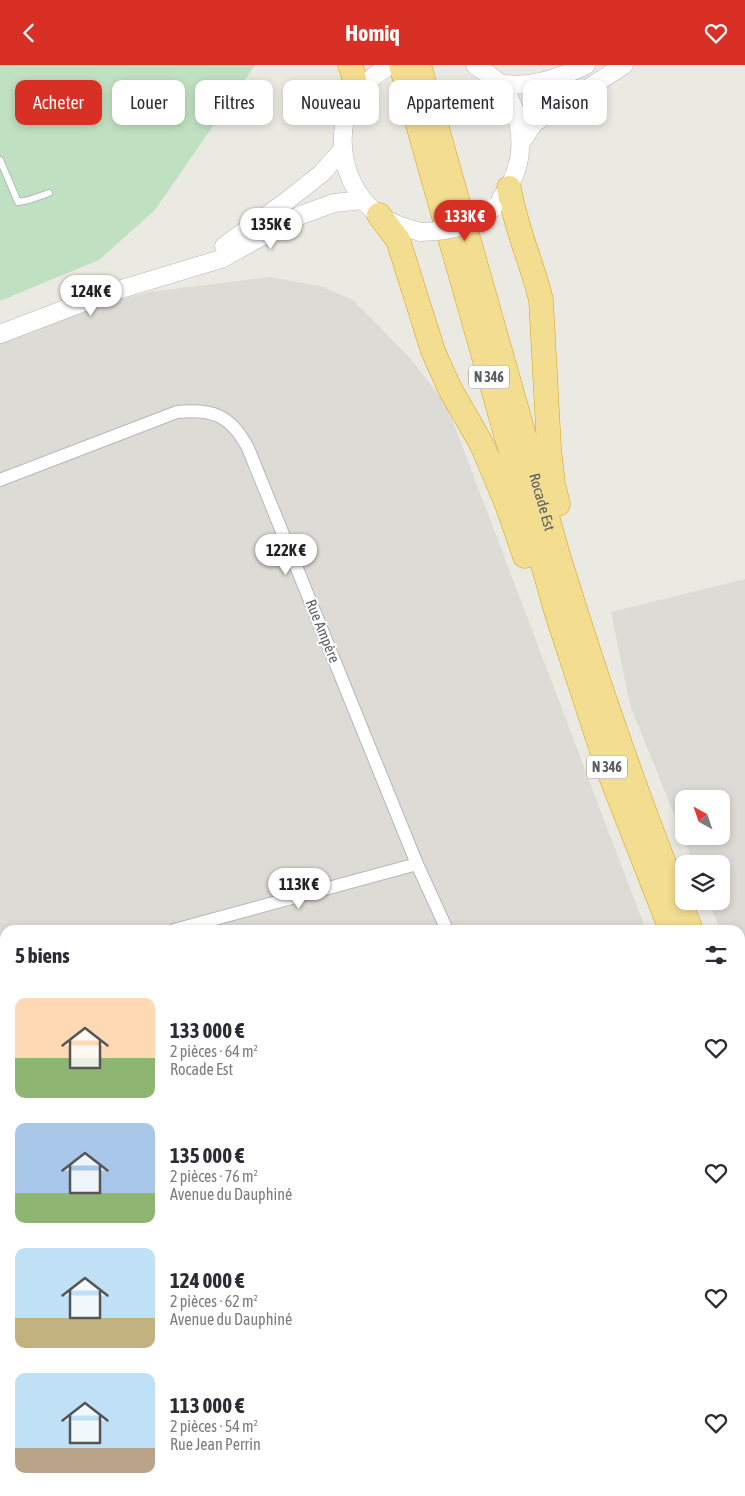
<!DOCTYPE html>
<html lang="fr">
<meta charset="utf-8">
<style>
body{margin:0;font-family:"Asap Condensed",sans-serif;background:#f7f7f7;color:#2b2b33;height:100vh;display:flex;flex-direction:column;font-size:19px;white-space:nowrap}
*{box-sizing:border-box;margin:0}
p{font-size:16px;color:#7c7c81}
.icon{flex:none;width:28px;height:28px;fill:none;stroke:currentColor;stroke-width:2;stroke-linecap:round;stroke-linejoin:round}
.map{position:relative;flex:1;overflow:hidden}
.side{position:absolute;left:0px;top:860px;width:745px;height:571px;display:flex;flex-direction:column;background:#fff;border-radius:15px 15px 0 0;box-shadow:0 2px 8px #0003}
.side>*{flex:none}
.guide{position:absolute;left:15px;top:15px;width:715px;height:45px;display:flex;gap:10px}
.needle{width:32px;rotate:320deg}
.buttons{position:absolute;left:675px;top:725px;display:grid;gap:10px}
.buttons a{display:grid;place-items:center;width:55px;height:55px;border-radius:10px;background:#fff;box-shadow:0 2px 8px #0003;font-size:25px}
.price{position:absolute;translate:-50% -42px;padding:0 11px;border-radius:18px;background:#fff;color:#222;font-size:16px;line-height:32px;filter:drop-shadow(0 1px 2px #0008)}
.price::after{content:'';position:absolute;left:50%;top:30px;width:15px;height:11px;margin-left:-8px;background:inherit;clip-path:polygon(0 0,100% 0,50% 100%)}
.price.on{background:#d93025;color:#fff}
ul{padding:0;list-style:none}
li{display:flex;align-items:center;gap:15px;height:125px;padding:0 15px}
li span{display:grid;place-items:center;flex:none;width:140px;height:100px;border-radius:10px;color:#555}
li>.icon{margin-inline-start:auto}
span .icon{width:60px;height:60px;fill:#fffc;stroke-width:1}
li b{font-size:21px}
h2{display:flex;justify-content:space-between;align-items:center;height:60px;padding:0 15px;font-size:21px}
.chip{padding:0 18px;border-radius:10px;background:#fff;box-shadow:0 2px 8px #0003;font-size:18px;line-height:45px}
.chip.on{background:#d93025;color:#fff}
header{display:flex;justify-content:space-between;align-items:center;height:65px;padding:0 15px;background:#d93025;color:#fff;font-size:22px;font-weight:700}
.map>svg:first-child{display:block}
</style>
<header><svg class="icon" aria-label="back" viewBox="0 0 24 24"><path d="M15 5l-7 7 7 7"/></svg>Homiq<svg class="icon" aria-label="heart" viewBox="0 0 24 24"><path d="M12 20l-8-8c-3-5 5-10 8-4 3-6 11-1 8 4z"/></svg></header>
<div class="map">
<svg width="745" height="1431" viewBox="0 0 745 1431">
<rect width="100%" height="100%" fill="#ebeae2"/>
<path fill="#dddbd6" fill-rule="evenodd" d="M270,212L320,221L353,235L410,293L447,341L646,865H5V1426H740V1083L745,1095V1431H0V276L73,247L149,227Z
M745,514V896L740,897V865H720L709,836H721V799H694L630,640L611,547ZM684,734H721V771H684Z"/>
<path fill="#c0e1c1" d="M0,0H255L155,145L99,195L0,236Z"/>
<g fill="none" stroke-linecap="round" stroke-linejoin="round">
<defs>
<path id="lane" d="M0,95L18,137L29,135L49,128"/>
<path id="street" d="M0,415L177,347C212,344 230,349 248,383L417,799L447,865
M174,865L417,799
M0,912L5,910
M0,1005L5,1012
M0,1173L5,1172
M253,1426L255,1431"/>
<path id="secondary" d="M390,0C377,8 365,17 356,30C331,68 343,124 379,150C392,159 406,163 421,167
M475,0C483,6 494,12 500,19C526,53 528,99 501,133
M499,18C528,24 560,13 586,0
M522,76L534,58L624,0
M224,181L284,138L322,108L343,84
M0,269L105,229L221,194L301,150L334,138L363,135
M740,1375L745,1373
M537,1431L552,1426"/>
<g id="highway">
<path d="M350,0L353,8L356,31"/>
<path d="M401,0L557,549L608,704L671,865"/>
<path id="s1" d="M419,0L558,490C597,617 640,743 691,865"/>
<path d="M509,123C515,162 532,197 541,235L549,383L553,419L558,439"/>
<path d="M379,150L398,175L433,286L449,322L482,380L506,437L525,491"/>
<path d="M740,973L745,984"/>
<path d="M740,1019L745,1029"/>
<path d="M743,1419L745,1422"/>
</g>
</defs>
<use href="#lane" stroke="#b4b7bb" stroke-width="8"/>
<use href="#street" stroke="#b4b7bb" stroke-width="14"/>
<use href="#secondary" stroke="#b3b6bb" stroke-width="19"/>
<use href="#highway" stroke="#d9a114" stroke-width="25"/>
<use href="#lane" stroke="#fff" stroke-width="6"/>
<use href="#street" stroke="#fff" stroke-width="12"/>
<use href="#secondary" stroke="#fff" stroke-width="18"/>
<use href="#highway" stroke="#f3dd91" stroke-width="24"/>
<defs>
<path id="secondary-bridge" d="M421,167C455,166 465,162 493,143"/>
</defs>
<use href="#secondary-bridge" stroke="#b3b6bb" stroke-width="19" stroke-linecap="butt"/>
<use href="#secondary-bridge" stroke="#fff" stroke-width="18"/>
</g>
<g text-anchor="middle" dominant-baseline="central" stroke-width="4" stroke-linejoin="round" paint-order="stroke">
<g fill="#fff" stroke="#8c8e90" stroke-width="1">
<rect x="469" y="300.5" width="40" height="23" rx="4"/>
<rect x="587" y="690.5" width="40" height="23" rx="4"/>
</g>
<g font-size="14" font-weight="bold" fill="#5a5d61">
<text x="489" y="312">N 346</text>
<text x="607" y="702">N 346</text>
</g>
<g font-size="15" fill="#5a5d61" stroke="#fff">
<text stroke="none"><textPath href="#s1" startOffset="454">Rocade Est</textPath></text>
<text transform="translate(323 566) rotate(68)">Rue Ampère</text>
</g>
</g>
</svg>
<div class="buttons">
<a><svg class="needle" viewBox="-14 -14 28 28"><path d="M0-13l5 13h-10z" fill="#e53935"/><path d="M0 13l5-13h-10z" fill="#7c7c81"/></svg></a>
<a><svg class="icon" aria-label="layers" viewBox="0 0 24 24"><path d="M12 4l9 5-9 5-9-5zM3 14l9 5 9-5"/></svg></a>
</div>
<b class="price on" style="left:465px;top:177px">133K €</b>
<b class="price" style="left:271px;top:185px">135K €</b>
<b class="price" style="left:91px;top:252px">124K €</b>
<b class="price" style="left:286px;top:511px">122K €</b>
<b class="price" style="left:299px;top:845px">113K €</b>
<div class="guide">
<a class="chip on">Acheter</a>
<a class="chip">Louer</a>
<a class="chip">Filtres</a>
<a class="chip">Nouveau</a>
<a class="chip">Appartement</a>
<a class="chip">Maison</a>
</div>
<section class="side">
<h2>5 biens<svg class="icon" aria-label="filters" viewBox="0 0 24 24"><path d="M4 7h16M4 17h16"/><circle cx="9" cy="7" r="2"/><circle cx="15" cy="17" r="2"/></svg></h2>
<ul>
<li><span style="background:linear-gradient(#ffd9b3 60%,#8fb573 0)"><svg class="icon" aria-label="home" viewBox="0 0 24 24"><path d="M3 11l9-7 9 7M6 9v11h12V9"/></svg></span><div><b>133 000 €</b><p>2 pièces · 64 m²</p><p>Rocade Est</p></div><svg class="icon" aria-label="heart" viewBox="0 0 24 24"><path d="M12 20l-8-8c-3-5 5-10 8-4 3-6 11-1 8 4z"/></svg></li>
<li><span style="background:linear-gradient(#a9c7e8 70%,#8fb573 0)"><svg class="icon" aria-label="home" viewBox="0 0 24 24"><path d="M3 11l9-7 9 7M6 9v11h12V9"/></svg></span><div><b>135 000 €</b><p>2 pièces · 76 m²</p><p>Avenue du Dauphiné</p></div><svg class="icon" aria-label="heart" viewBox="0 0 24 24"><path d="M12 20l-8-8c-3-5 5-10 8-4 3-6 11-1 8 4z"/></svg></li>
<li><span style="background:linear-gradient(#bfe0f5 70%,#c2b280 0)"><svg class="icon" aria-label="home" viewBox="0 0 24 24"><path d="M3 11l9-7 9 7M6 9v11h12V9"/></svg></span><div><b>124 000 €</b><p>2 pièces · 62 m²</p><p>Avenue du Dauphiné</p></div><svg class="icon" aria-label="heart" viewBox="0 0 24 24"><path d="M12 20l-8-8c-3-5 5-10 8-4 3-6 11-1 8 4z"/></svg></li>
<li><span style="background:linear-gradient(#bfe0f5 75%,#b9a48a 0)"><svg class="icon" aria-label="home" viewBox="0 0 24 24"><path d="M3 11l9-7 9 7M6 9v11h12V9"/></svg></span><div><b>113 000 €</b><p>2 pièces · 54 m²</p><p>Rue Jean Perrin</p></div><svg class="icon" aria-label="heart" viewBox="0 0 24 24"><path d="M12 20l-8-8c-3-5 5-10 8-4 3-6 11-1 8 4z"/></svg></li>
</ul>
</section>
</div>
